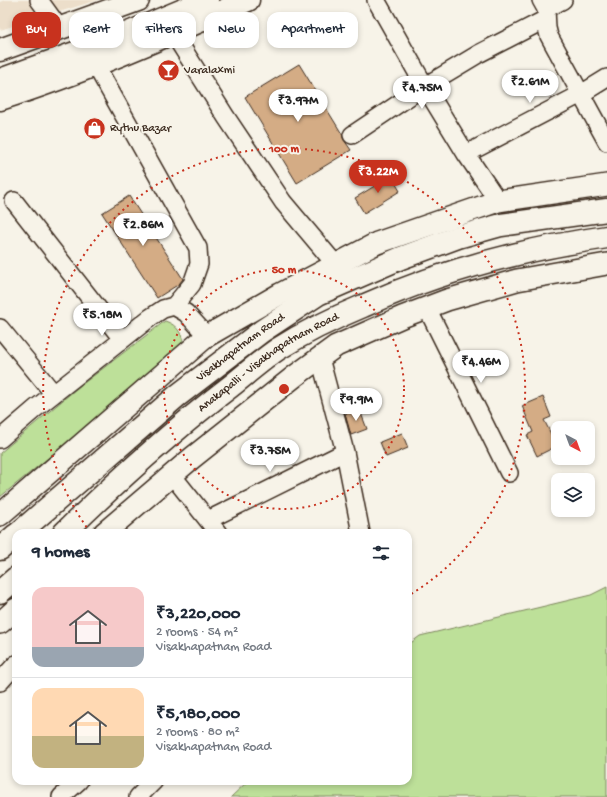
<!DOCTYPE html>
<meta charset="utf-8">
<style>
body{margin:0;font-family:"Gochi Hand",sans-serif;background:#f6f6f7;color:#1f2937;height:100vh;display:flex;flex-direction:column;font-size:15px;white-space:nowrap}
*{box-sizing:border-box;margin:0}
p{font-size:13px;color:#747a83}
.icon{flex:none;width:22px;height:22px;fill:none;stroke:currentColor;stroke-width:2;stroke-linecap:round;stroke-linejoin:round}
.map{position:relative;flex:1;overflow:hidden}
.drawer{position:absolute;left:12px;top:529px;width:400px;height:256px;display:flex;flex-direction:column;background:#fff;border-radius:12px;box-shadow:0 2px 6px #0003}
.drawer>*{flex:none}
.hud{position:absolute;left:12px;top:12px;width:400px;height:36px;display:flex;gap:8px}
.needle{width:26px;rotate:139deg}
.tools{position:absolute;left:551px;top:421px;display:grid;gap:8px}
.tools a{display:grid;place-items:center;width:44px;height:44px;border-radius:8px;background:#fff;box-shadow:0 2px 6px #0003;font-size:20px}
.price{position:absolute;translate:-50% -34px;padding:0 9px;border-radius:14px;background:#fff;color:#222;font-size:13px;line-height:26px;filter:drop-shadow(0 1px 2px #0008)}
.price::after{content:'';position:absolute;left:50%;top:24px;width:12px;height:9px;margin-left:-6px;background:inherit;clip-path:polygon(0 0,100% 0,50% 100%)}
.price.current{background:#c8321e;color:#fff}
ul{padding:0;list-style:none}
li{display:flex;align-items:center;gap:12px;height:100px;padding:0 20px}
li+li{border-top:1px solid #e0e1e3}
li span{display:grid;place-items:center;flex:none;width:112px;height:80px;border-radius:12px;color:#555}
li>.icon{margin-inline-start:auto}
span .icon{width:48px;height:48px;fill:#fffc;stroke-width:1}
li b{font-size:17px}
h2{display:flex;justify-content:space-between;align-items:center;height:48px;padding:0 20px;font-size:17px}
.chip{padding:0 14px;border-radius:12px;background:#fff;box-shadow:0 2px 6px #0003;font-size:14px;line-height:36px}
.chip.current{background:#c8321e;color:#fff}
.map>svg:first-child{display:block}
</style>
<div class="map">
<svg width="607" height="797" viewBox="0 0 607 797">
<rect width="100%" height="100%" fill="#f7f3e8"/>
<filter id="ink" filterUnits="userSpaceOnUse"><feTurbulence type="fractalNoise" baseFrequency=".025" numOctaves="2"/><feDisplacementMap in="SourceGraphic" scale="8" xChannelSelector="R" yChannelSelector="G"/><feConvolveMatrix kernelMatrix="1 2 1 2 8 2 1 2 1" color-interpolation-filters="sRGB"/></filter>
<g filter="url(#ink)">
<path fill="#ecdeca" d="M5,0H98L0,30V2Z"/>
<path fill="#bde099" stroke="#7c855c" d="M165,321C178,325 183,335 184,348L0,497V453L76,389Z
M607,587V797H231L248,781H408V645L420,636L591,595Z"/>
<path fill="#d4ac85" stroke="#3b2a1e" d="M299,64L342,134L344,140L351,150L297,183L245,97Z
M391,176L400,191L364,213L355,198Z
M129,196L183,279L179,284L157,298L102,213Z
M543,397L551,417L544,420L557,446L537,456L527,435L533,432L522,406Z
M359,408L367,429L351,435L345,414Z
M402,433L408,448L386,457L380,442Z"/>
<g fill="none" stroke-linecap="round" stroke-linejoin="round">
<defs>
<path id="minor" d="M39,0L60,29
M376,0L427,90L466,154L498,201
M541,0L546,9L547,28L549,36L607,142
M546,9L563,0
M174,32L180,44L226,117L283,202L336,265
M95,64L198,248L199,264L192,284L174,306
M352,135L425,86L480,53L546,19
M466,154L581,94L607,78
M14,201L122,339
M427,308L509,473
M0,328L54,394
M320,358L345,452L361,533
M0,439L36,408L151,317L163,309L174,306L186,313L207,336
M172,475L218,533
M208,520L345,452
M0,682L16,664
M61,797L79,781
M138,797L154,781"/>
<path id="tertiary" d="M0,515L207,336L280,294L377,243L498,201L607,185
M104,533L192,458L295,376L336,346L402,317L447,300L517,280L607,264
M0,623L16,609"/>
<g id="primary">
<path d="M0,50L138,0"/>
<path d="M0,80L119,37L207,0"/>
<path d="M0,99C85,72 166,36 248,0"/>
<path id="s1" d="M19,533L177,396L262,331L318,294L401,258L458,237L501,225L607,210"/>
<path id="s2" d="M64,533C117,481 172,431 231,386C246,374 262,360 278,349C305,332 334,318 363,306C441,271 523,249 607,237"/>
<path d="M0,549L16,535"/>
<path d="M0,592L16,578"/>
</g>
</defs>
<use href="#minor" stroke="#3b2a1e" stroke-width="20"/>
<use href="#tertiary" stroke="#3b2a1e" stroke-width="24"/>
<use href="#primary" stroke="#3b2a1e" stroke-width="25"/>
<use href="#minor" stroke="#f7f3e8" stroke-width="17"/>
<use href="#tertiary" stroke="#f7f3e8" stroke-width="21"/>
<use href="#primary" stroke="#f7f3e8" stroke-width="22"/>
</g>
</g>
<g fill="none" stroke="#c8321e" stroke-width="2" stroke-dasharray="2 4">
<circle cx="284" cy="389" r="120"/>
<path d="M90 532A241 241 0 1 1 408 596"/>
</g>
<defs>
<symbol id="bar-disc" viewBox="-11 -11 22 22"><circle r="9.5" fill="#c8321e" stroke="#f7f3e8"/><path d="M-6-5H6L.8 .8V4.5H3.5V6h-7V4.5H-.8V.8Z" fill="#fff"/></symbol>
<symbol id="shop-disc" viewBox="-11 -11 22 22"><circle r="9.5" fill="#c8321e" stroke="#f7f3e8"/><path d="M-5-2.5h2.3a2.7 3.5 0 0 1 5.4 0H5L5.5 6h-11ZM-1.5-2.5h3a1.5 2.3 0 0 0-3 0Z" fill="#fff"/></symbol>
</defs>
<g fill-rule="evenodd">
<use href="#bar-disc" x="156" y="58" width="25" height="25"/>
<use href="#shop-disc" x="82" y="116" width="25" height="25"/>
</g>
<g text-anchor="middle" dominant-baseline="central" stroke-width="4" stroke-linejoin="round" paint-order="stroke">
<g font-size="12" fill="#3b2a1e" stroke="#f7f3e8" text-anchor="start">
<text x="184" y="71">Varalaxmi</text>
<text x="110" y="129">Rythu Bazar</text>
</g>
<g font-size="12" fill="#3b2a1e" stroke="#f7f3e8">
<text stroke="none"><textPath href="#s1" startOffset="289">Visakhapatnam Road</textPath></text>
<text stroke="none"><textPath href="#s2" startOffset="267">Anakapalli - Visakhapatnam Road</textPath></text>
</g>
</g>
<circle cx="284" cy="389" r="6" fill="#c8321e" stroke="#f7f3e8" stroke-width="2"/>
<g font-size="12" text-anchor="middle" font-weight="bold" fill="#c8321e" stroke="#f7f3e8" stroke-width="4" stroke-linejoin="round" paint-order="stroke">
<text x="284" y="152">100 m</text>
<text x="284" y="273">50 m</text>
</g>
</svg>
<div class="tools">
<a><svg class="needle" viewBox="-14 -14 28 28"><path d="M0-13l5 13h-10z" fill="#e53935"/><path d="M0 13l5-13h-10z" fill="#747a83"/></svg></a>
<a><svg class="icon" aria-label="layers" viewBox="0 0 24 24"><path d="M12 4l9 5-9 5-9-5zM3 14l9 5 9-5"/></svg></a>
</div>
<b class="price" style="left:530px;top:104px">₹2.61M</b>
<b class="price" style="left:422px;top:110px">₹4.75M</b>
<b class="price" style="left:298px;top:123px">₹3.97M</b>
<b class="price current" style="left:378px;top:194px">₹3.22M</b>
<b class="price" style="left:143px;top:247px">₹2.86M</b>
<b class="price" style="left:102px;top:337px">₹5.18M</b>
<b class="price" style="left:481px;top:384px">₹4.46M</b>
<b class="price" style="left:356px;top:422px">₹9.9M</b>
<b class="price" style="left:270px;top:473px">₹3.75M</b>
<div class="hud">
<a class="chip current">Buy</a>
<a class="chip">Rent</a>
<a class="chip">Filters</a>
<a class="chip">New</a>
<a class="chip">Apartment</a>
</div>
<section class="drawer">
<h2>9 homes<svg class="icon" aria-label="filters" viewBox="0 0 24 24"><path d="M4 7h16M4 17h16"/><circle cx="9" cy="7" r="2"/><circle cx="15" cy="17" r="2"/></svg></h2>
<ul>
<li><span style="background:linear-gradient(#f6c9c9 75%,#9aa5b1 0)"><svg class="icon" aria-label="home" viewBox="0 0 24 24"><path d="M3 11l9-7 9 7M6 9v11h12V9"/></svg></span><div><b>₹3,220,000</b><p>2 rooms · 54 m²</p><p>Visakhapatnam Road</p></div></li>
<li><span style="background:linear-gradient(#ffd9b3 60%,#c2b280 0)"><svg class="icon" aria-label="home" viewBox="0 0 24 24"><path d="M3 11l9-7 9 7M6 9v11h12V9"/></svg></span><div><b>₹5,180,000</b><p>2 rooms · 80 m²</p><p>Visakhapatnam Road</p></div></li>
</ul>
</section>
</div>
